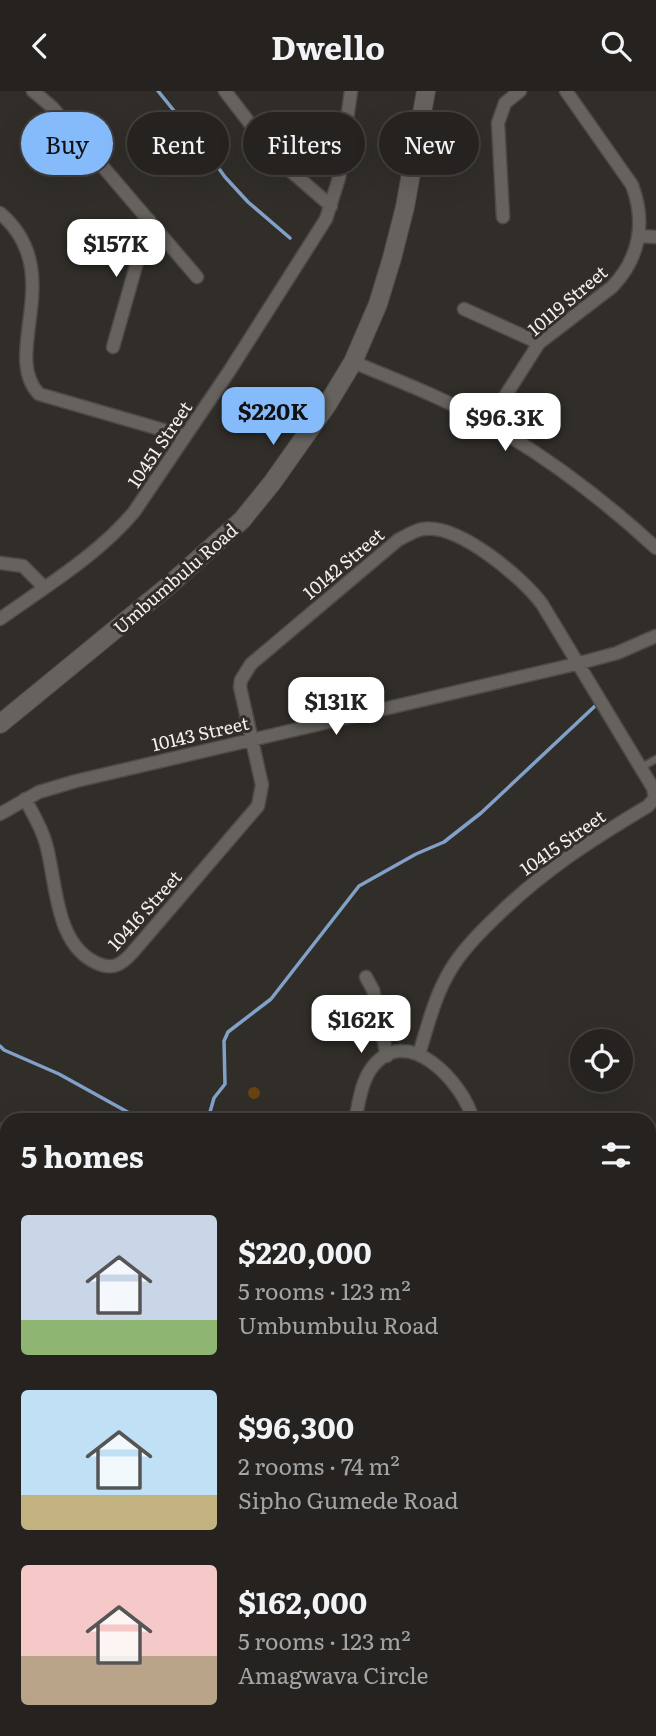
<!DOCTYPE html>
<meta charset="utf-8">
<style>
body{margin:0;font-family:Literata,serif;background:#312f2d;color:#f1f3f6;height:100vh;display:flex;flex-direction:column;font-size:26px;white-space:nowrap}
*{box-sizing:border-box;margin:0}
p{font-size:23px;color:#a3a4a5}
.icon{flex:none;width:38px;height:38px;fill:none;stroke:currentColor;stroke-width:2;stroke-linecap:round;stroke-linejoin:round}
.map{position:relative;flex:1;overflow:hidden}
.drawer{position:absolute;left:0px;top:1022px;width:656px;height:623px;display:flex;flex-direction:column;background:#252220;border-radius:21px 21px 0 0;box-shadow:0 7px 28px #0002,0 0 0 2px #423f3e}
.drawer>*{flex:none}
.hud{position:absolute;left:21px;top:21px;width:614px;height:63px;display:flex;gap:14px}
.controls{position:absolute;left:570px;top:938px;display:grid;gap:14px}
.controls a{display:grid;place-items:center;width:63px;height:63px;border-radius:50%;background:#252220;box-shadow:0 7px 28px #0002,0 0 0 2px #423f3e;font-size:35px}
.price{position:absolute;translate:-50% -60px;padding:0 16px;border-radius:14px;background:#fff;color:#222;font-size:23px;line-height:46px;filter:drop-shadow(0 2px 4px #0008)}
.price::after{content:'';position:absolute;left:50%;top:42px;width:21px;height:16px;margin-left:-10px;background:inherit;clip-path:polygon(0 0,100% 0,50% 100%)}
.price.current{background:#86bbfb;color:#111}
ul{padding:0;list-style:none}
li{display:flex;align-items:center;gap:21px;height:175px;padding:0 21px}
li span{display:grid;place-items:center;flex:none;width:196px;height:140px;border-radius:7px;color:#555}
li>.icon{margin-inline-start:auto}
span .icon{width:84px;height:84px;fill:#fffc;stroke-width:1}
li b{font-size:30px}
h2{display:flex;justify-content:space-between;align-items:center;height:84px;padding:0 21px;font-size:30px}
.pill{padding:0 24px;border-radius:32px;background:#252220;box-shadow:0 7px 28px #0002,0 0 0 2px #423f3e;font-size:24px;line-height:63px}
.pill.current{background:#86bbfb;color:#111}
header{display:flex;justify-content:space-between;align-items:center;height:91px;padding:0 21px;background:#252220;font-size:32px;font-weight:700}
.map>svg:first-child{display:block}
</style>
<header><svg class="icon" aria-label="back" viewBox="0 0 24 24"><path d="M15 5l-7 7 7 7"/></svg>Dwello<svg class="icon" aria-label="search" viewBox="0 0 24 24"><circle cx="10" cy="10" r="6"/><path d="M15 15l6 6"/></svg></header>
<div class="map">
<svg width="656" height="1645" viewBox="0 0 656 1645">
<rect width="100%" height="100%" fill="#312e2a"/>
<g fill="none" stroke-linecap="round" stroke-linejoin="round">
<path stroke="#82a1c9" stroke-width="3.5" d="M158,0L204,57L225,86L248,111L290,147
M0,955L4,959L59,983L133,1024L148,1029
M199,1029L210,1021L214,1007L225,993L224,950L228,941L271,908L359,795L416,763L444,751L481,722L595,615
M649,1515L656,1513"/>
</g>
<path fill="#684311" d="M22 55a6 6 0 1 1 12 0a6 6 0 1 1-12 0Z
M248 1002a6 6 0 1 1 12 0a6 6 0 1 1-12 0Z"/>
<g fill="none" stroke-linecap="round" stroke-linejoin="round">
<defs>
<path id="lane" d="M642,676L656,668
M509,1638L517,1645"/>
<path id="street" d="M33,0L52,16L197,186
M225,0L278,69L331,115
M0,122C69,181 0,263 39,303L184,345
M503,126L498,32L505,12L520,0
M640,145L656,146
M464,218L539,252
M113,256L149,129
M353,271C399,290 446,308 489,333C549,367 605,410 656,457
M488,332L539,252L612,196C640,167 646,131 632,94L566,0
M0,472L23,475L44,496
M0,528C46,495 98,464 134,421L230,279L326,128L339,87L351,0
M25,708C33,723 42,737 46,753C57,791 54,855 99,873C113,879 122,873 132,862L258,715L262,694L240,596L241,589L251,573L398,449C406,445 415,439 423,438C458,432 523,487 542,513L653,697L655,707L648,715C591,749 544,779 497,825C480,841 463,858 451,878C435,904 428,934 419,963
M0,723L39,701L76,690L576,573L617,562L656,545
M366,886L373,899L387,965
M355,1029C359,1012 361,992 371,978C406,929 464,992 473,1029
M0,1039L7,1044
M0,1239L7,1227
M649,1387L656,1379
M0,1416L7,1426
M0,1436H7
M649,1490L656,1495
M0,1603L7,1605
M649,1620L656,1627
M89,1638L106,1645
M409,1638L415,1645"/>
<path id="secondary" d="M0,633L167,496L242,429L272,392L327,314L353,271L378,213L392,167L405,116L426,0
M649,1605L656,1601
M450,1645L469,1638"/>
</defs>
<use href="#lane" stroke="#4d4a47" stroke-width="9"/>
<use href="#street" stroke="#4d4a47" stroke-width="15"/>
<use href="#secondary" stroke="#4d4a47" stroke-width="20"/>
<use href="#lane" stroke="#66625d" stroke-width="6"/>
<use href="#street" stroke="#66625d" stroke-width="12"/>
<use href="#secondary" stroke="#66625d" stroke-width="18"/>
</g>
<g text-anchor="middle" dominant-baseline="central" stroke-width="6" stroke-linejoin="round" paint-order="stroke">
<g font-size="18" fill="#f2efed" stroke="#312e2a">
<text transform="translate(567 209) rotate(-40)">10119 Street</text>
<text transform="translate(159 353) rotate(-56)">10451 Street</text>
<text transform="translate(343 472) rotate(-40)">10142 Street</text>
<text transform="translate(175 487) rotate(-41)">Umbumbulu Road</text>
<text transform="translate(200 642) rotate(-13)">10143 Street</text>
<text transform="translate(562 751) rotate(-35)">10415 Street</text>
<text transform="translate(144 819) rotate(-48)">10416 Street</text>
</g>
</g>
</svg>
<div class="controls">
<a><svg class="icon" aria-label="locate" viewBox="0 0 24 24"><circle cx="12" cy="12" r="6"/><path d="M12 2v4M12 18v4M2 12h4M18 12h4"/></svg></a>
</div>
<b class="price" style="left:116px;top:188px">$157K</b>
<b class="price current" style="left:273px;top:356px">$220K</b>
<b class="price" style="left:505px;top:362px">$96.3K</b>
<b class="price" style="left:336px;top:646px">$131K</b>
<b class="price" style="left:361px;top:964px">$162K</b>
<div class="hud">
<a class="pill current">Buy</a>
<a class="pill">Rent</a>
<a class="pill">Filters</a>
<a class="pill">New</a>
</div>
<section class="drawer">
<h2>5 homes<svg class="icon" aria-label="filters" viewBox="0 0 24 24"><path d="M4 7h16M4 17h16"/><circle cx="9" cy="7" r="2"/><circle cx="15" cy="17" r="2"/></svg></h2>
<ul>
<li><span style="background:linear-gradient(#c9d6e8 75%,#8fb573 0)"><svg class="icon" aria-label="home" viewBox="0 0 24 24"><path d="M3 11l9-7 9 7M6 9v11h12V9"/></svg></span><div><b>$220,000</b><p>5 rooms · 123 m²</p><p>Umbumbulu Road</p></div></li>
<li><span style="background:linear-gradient(#bfe0f5 75%,#c2b280 0)"><svg class="icon" aria-label="home" viewBox="0 0 24 24"><path d="M3 11l9-7 9 7M6 9v11h12V9"/></svg></span><div><b>$96,300</b><p>2 rooms · 74 m²</p><p>Sipho Gumede Road</p></div></li>
<li><span style="background:linear-gradient(#f6c9c9 65%,#b9a48a 0)"><svg class="icon" aria-label="home" viewBox="0 0 24 24"><path d="M3 11l9-7 9 7M6 9v11h12V9"/></svg></span><div><b>$162,000</b><p>5 rooms · 123 m²</p><p>Amagwava Circle</p></div></li>
</ul>
</section>
</div>
